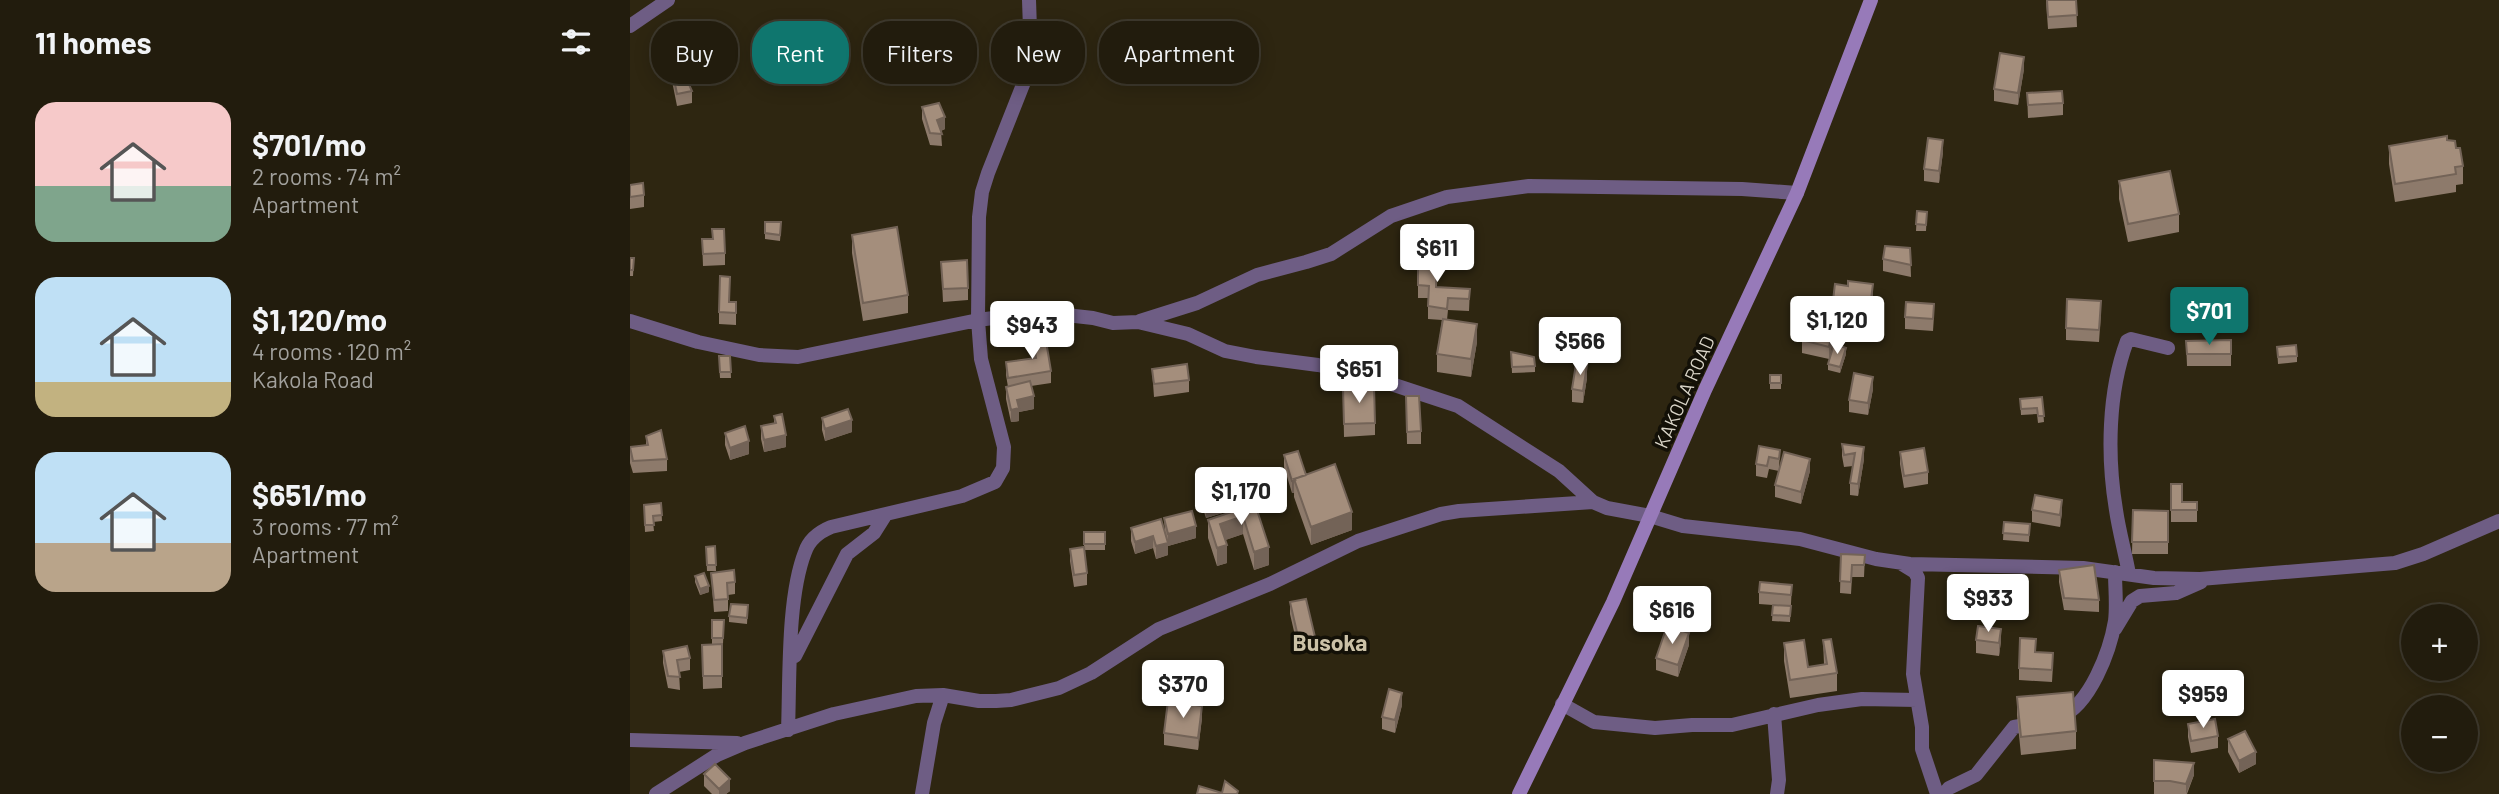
<!DOCTYPE html>
<meta charset="utf-8">
<style>
body{margin:0;font-family:Barlow,sans-serif;background:#2e291b;color:#f1f3f6;height:100vh;display:flex;flex-direction:column;font-size:26px;white-space:nowrap}
*{box-sizing:border-box;margin:0}
p{font-size:23px;color:#a2a19d}
.icon{flex:none;width:38px;height:38px;fill:none;stroke:currentColor;stroke-width:2;stroke-linecap:round;stroke-linejoin:round}
.map{position:relative;flex:1;overflow:hidden}
.panel{display:flex;flex-direction:column;background:#221c0d;width:630px}
.panel>*{flex:none}
.hud{position:absolute;left:21px;top:21px;width:665px;height:63px;display:flex;gap:14px}
.fabs{position:absolute;left:1771px;top:604px;display:grid;gap:14px}
.fabs a{display:grid;place-items:center;width:77px;height:77px;border-radius:50%;background:#221c0d;box-shadow:0 4px 18px #0003,0 0 0 2px #3f3a2e;font-size:35px}
.price{position:absolute;translate:-50% -60px;padding:0 16px;border-radius:7px;background:#fff;color:#222;font-size:23px;line-height:46px;filter:drop-shadow(0 2px 4px #0008)}
.price::after{content:'';position:absolute;left:50%;top:42px;width:21px;height:16px;margin-left:-10px;background:inherit;clip-path:polygon(0 0,100% 0,50% 100%)}
.price.on{background:#0f766e;color:#fff}
ul{padding:0;list-style:none}
li{display:flex;align-items:center;gap:21px;height:175px;padding:0 35px}
li span{display:grid;place-items:center;flex:none;width:196px;height:140px;border-radius:21px;color:#555}
li>.icon{margin-inline-start:auto}
span .icon{width:84px;height:84px;fill:#fffc;stroke-width:1}
li b{font-size:30px}
h2{display:flex;justify-content:space-between;align-items:center;height:84px;padding:0 35px;font-size:30px}
.tag{padding:0 24px;border-radius:28px;background:#221c0d;box-shadow:0 4px 18px #0003,0 0 0 2px #3f3a2e;font-size:24px;line-height:63px}
.tag.on{background:#0f766e;color:#fff}
main{display:flex;flex:1;min-height:0}
.map>svg:first-child{display:block}
</style>
<main>
<section class="panel">
<h2>11 homes<svg class="icon" aria-label="filters" viewBox="0 0 24 24"><path d="M4 7h16M4 17h16"/><circle cx="9" cy="7" r="2"/><circle cx="15" cy="17" r="2"/></svg></h2>
<ul>
<li><span style="background:linear-gradient(#f6c9c9 60%,#7fa58c 0)"><svg class="icon" aria-label="home" viewBox="0 0 24 24"><path d="M3 11l9-7 9 7M6 9v11h12V9"/></svg></span><div><b>$701/mo</b><p>2 rooms · 74 m²</p><p>Apartment</p></div></li>
<li><span style="background:linear-gradient(#bfe0f5 75%,#c2b280 0)"><svg class="icon" aria-label="home" viewBox="0 0 24 24"><path d="M3 11l9-7 9 7M6 9v11h12V9"/></svg></span><div><b>$1,120/mo</b><p>4 rooms · 120 m²</p><p>Kakola Road</p></div></li>
<li><span style="background:linear-gradient(#bfe0f5 65%,#b9a48a 0)"><svg class="icon" aria-label="home" viewBox="0 0 24 24"><path d="M3 11l9-7 9 7M6 9v11h12V9"/></svg></span><div><b>$651/mo</b><p>3 rooms · 77 m²</p><p>Apartment</p></div></li>
</ul>
</section>
<div class="map">
<svg width="1869" height="794" viewBox="0 0 1869 794">
<rect width="100%" height="100%" fill="#2e2611"/>
<g fill="none" stroke-linecap="round" stroke-linejoin="round">
<path stroke="#6e5d84" stroke-width="14" d="M0,26L38,0
M0,321L68,342L129,355L168,357L348,320L409,312L463,318L483,323L508,322L558,334L595,351L626,357L688,365L731,374L828,406L929,471L963,502
M510,321L567,303L627,275L676,262L701,254L761,216L817,197L899,186L1112,189L1167,193
M1272,564L1285,572L1288,578L1283,674L1292,727V749L1307,794
M1499,574C1495,552 1489,531 1486,510C1477,456 1478,392 1497,341L1501,339L1538,348
M1485,629L1502,601L1510,596L1546,593L1571,582
M165,656L217,554L244,533L256,514
M932,704L964,722L1025,728L1062,725H1102L1188,705L1232,699L1287,700
M1144,714L1149,780L1147,794
M1430,717C1460,705 1480,651 1485,621C1487,605 1485,588 1485,572
M158,730C160,679 157,598 175,552C179,540 189,532 201,527L332,496L365,482L373,468L374,447L351,359L348,320L349,217L352,192L358,173L398,72L401,58L399,0
M0,740L107,743
M26,794L87,755L115,743L204,714L286,696L313,695L349,701H366L381,700L429,688L461,673L529,629L640,584L728,541L811,514L829,511L963,502L977,508L1020,516L1053,526L1170,539L1246,559L1280,564L1453,568L1524,578L1570,579L1765,563L1793,554L1869,521
M292,794L304,723L313,695
M1314,794L1319,788L1346,775L1384,727L1407,723"/>
<path stroke="#977ab9" stroke-width="14" d="M889,794L983,602L1075,390L1167,193L1241,0"/>
</g>
<path fill="#8d7a6b" d="M1416,0H1446L1447,27L1418,29Z
M42,69L62,91V103L47,106L42,81Z
M1394,69L1388,105L1364,101V89Z
M1397,93L1433,103V115L1398,118Z
M292,107L315,129L311,131L312,146L300,145L292,119Z
M1817,140L1826,148L1833,166V184L1826,185V192L1765,202L1759,164V146Z
M1313,152L1309,183L1294,181V169Z
M1489,181L1549,214V232L1498,242L1489,199Z
M0,185L14,195V207L0,209Z
M1287,211L1297,212L1296,231H1286Z
M135,222L151,228L150,241L135,239Z
M222,235L278,295V313L233,321L222,253Z
M72,239L95,253V265L73,266Z
M1280,248L1281,277L1253,271V259Z
M788,256L807,287L840,289L839,311L818,310L817,320L847,342L841,377L807,372V354L812,320L798,319V298H788Z
M0,258H4L3,276H0Z
M311,262L338,288V300L313,302Z
M99,302H106V325L89,324V312Z
M1243,302L1238,340L1202,335V346L1199,359L1172,353V340L1201,334V317Z
M1471,313L1469,342L1436,340V328Z
M1304,316L1303,331L1275,329V317Z
M403,337L421,371V383L401,386L404,409L389,412V421L381,422L376,399V387H378L376,375V362L404,358Z
M1601,340V366H1557L1556,341Z
M1647,347L1667,356V362L1648,364Z
M881,352L905,366V372L882,373Z
M1216,354L1210,373L1198,370V364Z
M100,356L101,378H90L89,363Z
M522,369L559,380V392L524,397Z
M1140,375H1151V389H1140Z
M957,378L953,403L942,402V389Z
M713,388L745,423V435L714,437Z
M1243,389L1238,415L1219,412V400Z
M776,396L791,431V444H777Z
M1412,397L1414,422L1408,423L1407,414L1391,415L1390,399Z
M144,416L156,447L134,452L131,439V426L144,423Z
M192,418L222,432L195,441L192,430Z
M95,433L119,454L100,460L95,445Z
M16,436L37,459V471L3,473L0,463V447L16,445Z
M1212,444L1234,459L1228,496L1220,495V483L1223,466L1214,467L1212,456Z
M1150,450L1149,469L1180,471L1171,504L1145,497V485L1149,471L1139,469L1137,478L1126,476V464Z
M1270,452L1298,472V484L1274,488L1270,464Z
M654,455L676,475L722,530L681,545L664,497V493H662L654,467Z
M1541,484L1552,502H1567V522H1541Z
M570,487L599,511L576,518L570,500Z
M31,503L32,521L23,522L24,531L15,532L14,511Z
M625,504L639,565L624,570L613,534L595,540L597,563L587,566L578,538V520Z
M1402,510L1432,512L1430,527L1402,522Z
M1503,510L1538,511V554H1502Z
M534,518L566,538L538,546V544V555L526,559L523,548L505,554L501,541V528L535,532Z
M1374,522L1400,524L1399,542L1373,540Z
M454,532H475V550H454Z
M85,546L86,571H77L76,547Z
M440,549L457,573V585L444,587L440,561Z
M1211,554L1235,555L1234,577H1222L1221,594L1210,593Z
M1429,570L1469,600V612L1434,610L1429,582Z
M81,573L105,582V594L98,595V611L84,612Z
M65,576L79,592L70,595L65,582Z
M1321,579L1350,580V604L1321,603Z
M1162,585L1160,622L1142,621L1143,605L1129,604V592Z
M660,602L685,649L669,653L660,614Z
M118,605L117,624L99,622V616Z
M82,620H94L93,644H82Z
M1193,640L1207,673V691L1160,698L1154,661V643L1178,667L1194,664Z
M1346,640L1371,641L1369,656L1346,653Z
M92,644V688L73,689L72,645Z
M1059,645L1048,677L1026,670V658Z
M33,651L60,658V670L49,672L50,690L38,688L33,663Z
M1406,652L1423,665L1422,682L1389,680V668Z
M1387,697L1446,731V749L1391,755L1387,715Z
M772,705L765,733L752,729V717Z
M572,718L568,750L534,745V733Z
M1558,724L1588,736V748L1561,753L1558,737Z
M1598,739L1626,764L1609,773L1598,752Z
M1524,760L1564,775L1557,794H1524Z
M74,774L100,791L96,794H82L74,786Z"/>
<path fill="#736357" d="M1394,57V69L1388,105V93Z
M315,117V129L307,132V120Z
M1313,140V152L1309,183V171Z
M1243,284V302L1238,340V322Z
M847,324V342L841,377V359Z
M1202,334V346L1199,359V347Z
M1216,348V354L1210,373V367Z
M957,365V378L953,403V391Z
M1243,377V389L1238,415V403Z
M404,396V409L389,412V421L381,422V410L387,400Z
M222,420V432L195,441V429Z
M156,435V447L134,452V440Z
M119,441V454L100,460V448Z
M1234,447V459L1228,496V484Z
M1180,459V471L1171,504V492Z
M664,480V493H662V481Z
M599,499V511L576,518V506Z
M1432,500V512L1430,527V515Z
M722,512V530L681,545V527Z
M613,516V534L590,542V524Z
M566,526V538L538,546V534Z
M523,536V548L505,554V542Z
M538,543V555L526,559V546Z
M597,545V563L587,566V548Z
M639,547V565L624,570V552Z
M79,586V592L70,595V589Z
M1371,629V641L1369,656V643Z
M1059,633V645L1048,677V665Z
M685,637V649L669,653V641Z
M772,693V705L765,733V720Z
M572,706V718L568,750V738Z
M1626,752V764L1609,773V761Z
M1564,763V775L1556,794V784Z
M100,779V791L96,794H89V789Z"/>
<path fill="#a48e7c" stroke="#736357" stroke-width="2" d="M1417,0H1446L1447,15L1418,17Z
M1370,53L1394,57L1388,93L1364,89Z
M51,67L62,91L47,94L42,69Z
M1432,91L1433,103L1398,105L1397,93Z
M309,103L315,117L307,120L312,134L300,133L292,107Z
M1817,136V140L1825,141L1826,148H1830L1833,166L1825,167L1826,174L1765,184L1759,146Z
M1298,138L1313,140L1309,171L1294,169Z
M1540,171L1549,214L1498,224L1489,181Z
M13,183L14,195L0,197V185Z
M1287,211L1297,212L1296,225L1286,224Z
M135,222H151L150,235L135,233Z
M267,227L278,295L233,303L222,235Z
M82,229H94L95,253L73,254L72,239H83Z
M1255,246L1280,248L1281,265L1253,259Z
M788,256H807L806,287L840,289L839,299L818,298L817,309L798,306L799,286L788,285Z
M0,258H4L3,270H0Z
M337,260L338,288L313,289L311,262Z
M90,276L100,277L99,302H106V313L89,312Z
M1218,281L1243,284L1238,322L1201,317L1205,284L1218,286Z
M1437,299L1471,301L1469,330L1436,328Z
M1276,302L1304,304L1303,319L1275,317Z
M813,319L847,324L841,359L807,354Z
M1175,328L1202,334L1199,347L1172,340Z
M415,335L421,371L378,378L376,362L406,358L403,337Z
M1601,340V354H1557L1556,341Z
M1204,344L1216,348L1210,367L1198,364Z
M1666,345L1667,356L1648,357L1647,347Z
M881,352L904,357L905,366L882,367Z
M89,356H100L101,372H90Z
M557,364L559,380L524,384L522,369Z
M946,364L957,365L953,391L942,389Z
M1224,373L1243,377L1238,403L1219,400Z
M1140,375H1151V383H1140Z
M400,381L404,396L387,400L389,408L381,410L376,387Z
M744,386L745,423L714,424L713,388Z
M776,396H789L791,431L777,432Z
M1412,397L1414,416H1408L1407,408L1391,409L1390,399Z
M218,409L222,420L195,429L192,418Z
M152,414L156,435L134,440L131,426L146,423L144,416Z
M115,426L119,441L100,448L95,433Z
M31,430L37,459L3,461L0,447L18,445L16,436Z
M1212,444L1234,447L1228,484L1220,483L1225,453L1214,455Z
M1129,446L1150,450L1149,459L1139,457L1137,466L1126,464Z
M1294,448L1298,472L1274,476L1270,452Z
M668,451L676,475L664,479L665,480L662,481L654,455Z
M1154,452L1180,459L1171,492L1145,485Z
M705,464L722,512L681,527L664,479Z
M593,480L599,499L576,506L570,487Z
M1541,484H1552V502H1567V510H1541Z
M1405,495L1432,500L1430,515L1402,510Z
M31,503L32,515L23,516L24,525H15L14,505Z
M625,504L639,547L624,552L613,516L590,524L597,545L587,548L578,520Z
M1503,510L1538,511V542H1502Z
M562,511L566,526L538,534L534,518Z
M531,519L538,543L526,546L523,536L505,542L501,528Z
M1374,522L1400,524L1399,535L1373,533Z
M454,532H475V544H454Z
M85,546L86,565H77L76,547Z
M454,547L457,573L444,575L440,549Z
M1211,554L1235,555L1234,565H1222L1221,582L1210,581Z
M1464,565L1469,600L1434,598L1429,570Z
M104,570L105,582L97,583L98,599L84,600L81,573Z
M74,573L79,586L70,589L65,576Z
M1321,579L1350,580V592L1321,591Z
M1130,582L1162,585L1161,595L1129,592Z
M676,599L685,637L669,641L660,602Z
M101,604L118,605L117,618L99,616Z
M1143,605L1161,606L1160,616L1142,615Z
M82,620H94L93,638H82Z
M1037,626L1059,633L1048,665L1026,658Z
M1348,626L1371,629L1369,643L1346,640Z
M1390,638L1406,639L1405,652L1423,653L1422,670L1389,668Z
M1201,639L1207,673L1160,680L1154,643L1174,640L1178,667L1197,664L1193,640Z
M92,644V676H73L72,645Z
M57,646L60,658L47,660L50,677L38,676L33,651Z
M759,689L772,693L765,720L752,717Z
M1443,692L1446,731L1391,737L1387,697Z
M538,701L572,706L568,738L534,733Z
M1585,719L1588,736L1561,741L1558,724Z
M1615,731L1626,752L1609,761L1598,739Z
M1524,760L1564,763L1556,784L1540,781H1524Z
M85,764L100,779L89,789L74,774Z
M595,781L608,791L607,794H567L569,786L592,793Z"/>
<g text-anchor="middle" dominant-baseline="central" stroke-width="7" stroke-linejoin="round" paint-order="stroke">
<g font-size="19" fill="#dad5c8" stroke="#131007">
<text transform="translate(1054 392) rotate(-66)">KAKOLA ROAD</text>
</g>
<g font-size="23" font-weight="bold" fill="#cbc1a7" stroke="#131007">
<text x="700" y="642">Busoka</text>
</g>
</g>
</svg>
<div class="fabs">
<a>+</a>
<a>−</a>
</div>
<b class="price" style="left:807px;top:284px">$611</b>
<b class="price on" style="left:1579px;top:347px">$701</b>
<b class="price" style="left:1207px;top:356px">$1,120</b>
<b class="price" style="left:402px;top:361px">$943</b>
<b class="price" style="left:950px;top:377px">$566</b>
<b class="price" style="left:729px;top:405px">$651</b>
<b class="price" style="left:611px;top:527px">$1,170</b>
<b class="price" style="left:1358px;top:634px">$933</b>
<b class="price" style="left:1042px;top:646px">$616</b>
<b class="price" style="left:553px;top:720px">$370</b>
<b class="price" style="left:1573px;top:730px">$959</b>
<div class="hud">
<a class="tag">Buy</a>
<a class="tag on">Rent</a>
<a class="tag">Filters</a>
<a class="tag">New</a>
<a class="tag">Apartment</a>
</div>
</div>
</main>
